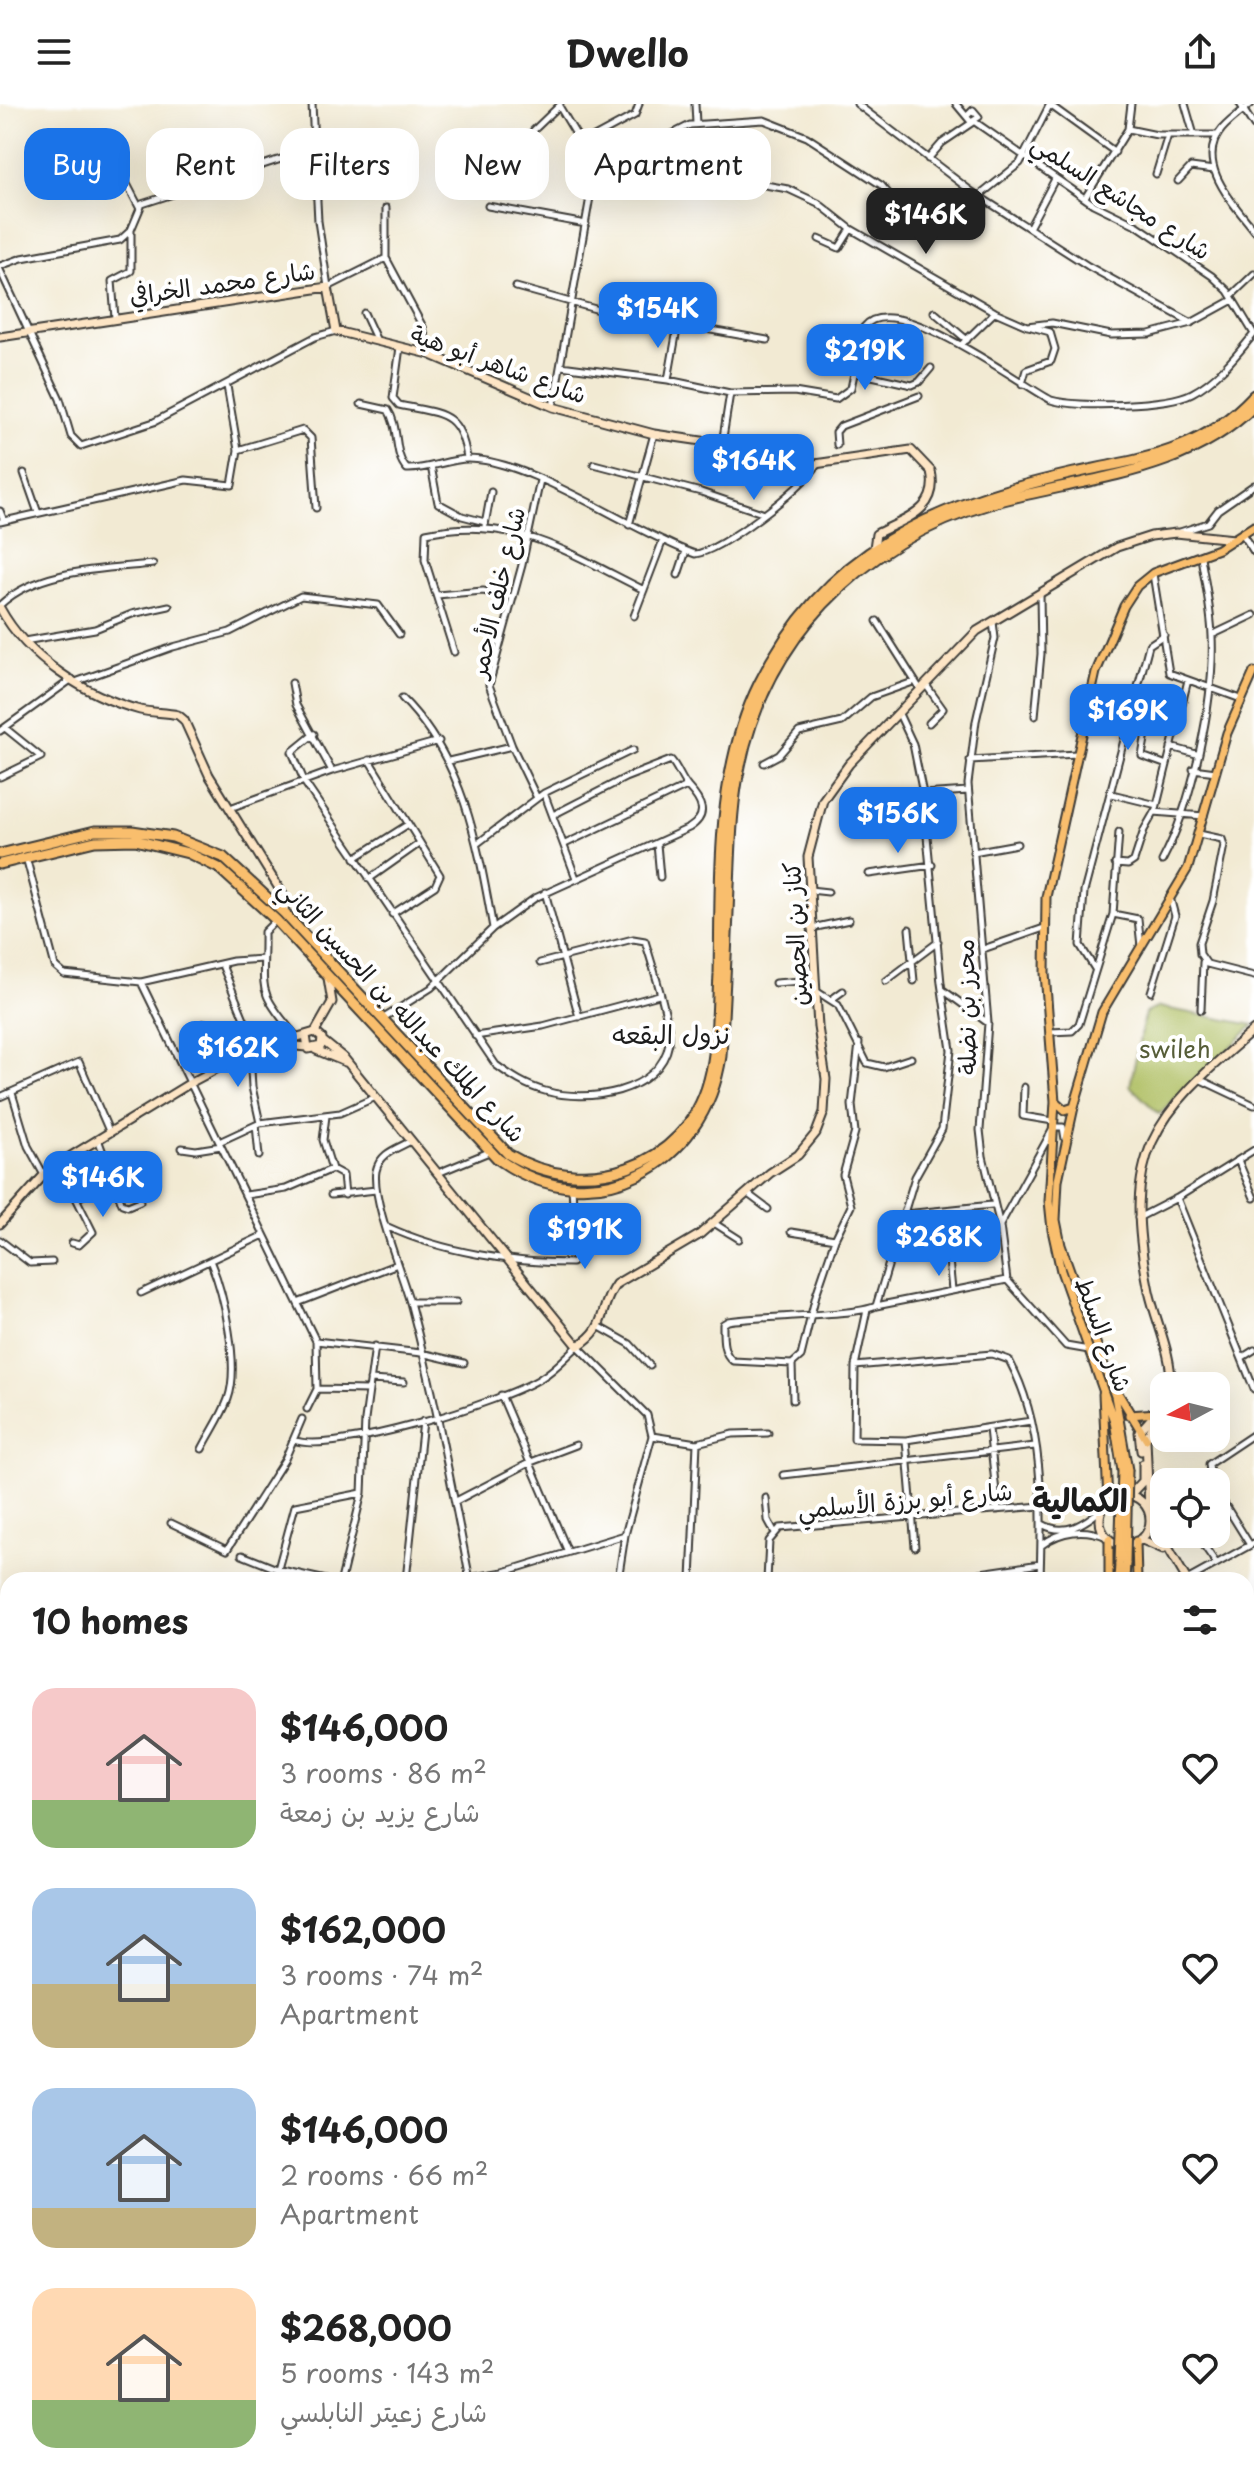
<!DOCTYPE html>
<meta charset="utf-8">
<style>
body{margin:0;font-family:"Playpen Sans","Playpen Sans Arabic",sans-serif;background:#f2f2f2;color:#222;height:100vh;display:flex;flex-direction:column;font-size:30px;white-space:nowrap}
*{box-sizing:border-box;margin:0}
p{font-size:26px;color:#767676}
.icon{flex:none;width:44px;height:44px;fill:none;stroke:currentColor;stroke-width:2;stroke-linecap:round;stroke-linejoin:round}
.map{position:relative;flex:1;overflow:hidden}
.panel{position:absolute;left:0px;top:1468px;width:1254px;height:914px;display:flex;flex-direction:column;background:#fff;border-radius:24px 24px 0 0;box-shadow:0 8px 32px #0002}
.panel>*{flex:none}
.banner{position:absolute;left:24px;top:24px;width:800px;height:72px;display:flex;gap:16px}
.needle{width:52px;rotate:263deg}
.tools{position:absolute;left:1150px;top:1268px;display:grid;gap:16px}
.tools a{display:grid;place-items:center;width:80px;height:80px;border-radius:16px;background:#fff;box-shadow:0 8px 32px #0002;font-size:40px}
.price{position:absolute;translate:-50% -68px;padding:0 18px;border-radius:16px;background:#1a73e8;color:#fff;font-size:26px;line-height:52px;filter:drop-shadow(0 2px 4px #0008)}
.price::after{content:'';position:absolute;left:50%;top:48px;width:24px;height:18px;margin-left:-12px;background:inherit;clip-path:polygon(0 0,100% 0,50% 100%)}
.price.current{background:#222;color:#fff}
ul{padding:0;list-style:none}
li{display:flex;align-items:center;gap:24px;height:200px;padding:0 32px}
li span{display:grid;place-items:center;flex:none;width:224px;height:160px;border-radius:24px;color:#555}
li>.icon{margin-inline-start:auto}
span .icon{width:96px;height:96px;fill:#fffc;stroke-width:1}
li b{font-size:34px}
h2{display:flex;justify-content:space-between;align-items:center;height:96px;padding:0 32px;font-size:34px}
.pill{padding:0 28px;border-radius:24px;background:#fff;box-shadow:0 8px 32px #0002;font-size:28px;line-height:72px}
.pill.current{background:#1a73e8;color:#fff}
header{display:flex;justify-content:space-between;align-items:center;height:104px;padding:0 32px;background:#fff;font-size:36px;font-weight:700}
.map>svg:first-child{display:block}
</style>
<header><svg class="icon" aria-label="menu" viewBox="0 0 24 24"><path d="M4 6h16M4 12h16M4 18h16"/></svg>Dwello<svg class="icon" aria-label="share" viewBox="0 0 24 24"><path d="M12 15V3M7 8l5-5 5 5M5 13v7h14v-7"/></svg></header>
<div class="map">
<svg width="1254" height="2381" viewBox="0 0 1254 2381">
<rect width="100%" height="100%" fill="#fff"/>
<filter id="ink" filterUnits="userSpaceOnUse"><feTurbulence type="fractalNoise" baseFrequency=".0125" numOctaves="2"/><feDisplacementMap in="SourceGraphic" scale="16" xChannelSelector="R" yChannelSelector="G"/><feConvolveMatrix kernelMatrix="1 2 1 2 8 2 1 2 1" color-interpolation-filters="sRGB"/></filter>
<filter id="wash" filterUnits="userSpaceOnUse"><feTurbulence type="fractalNoise" baseFrequency=".006" numOctaves="4" result="noise"/><feDisplacementMap in="SourceGraphic" scale="32" xChannelSelector="R" yChannelSelector="G"/><feGaussianBlur stdDeviation="1.8" result="paint"/><feColorMatrix in="noise" values="0 0 0 0 0 0 0 0 0 0 0 0 0 0 0 0 0 1.4 0 .05"/><feComposite in="paint" operator="in"/></filter>
<g filter="url(#wash)">
<rect width="100%" height="100%" fill="#f2ead3"/>
<path fill="#aebe61" stroke="#656d3e" stroke-width="2" d="M1159,903L1254,921L1159,1010L1130,982L1145,909Z"/>
<path fill="#8aa557" stroke="#53603a" stroke-width="2" d="M1246,1802L1254,1803V2138L1246,2139Z
M368,2374H889L902,2381H362Z"/>
</g>
<g filter="url(#ink)">
<g fill="none" stroke-linecap="round" stroke-linejoin="round">
<defs>
<path id="street" d="M312,0L318,117L328,183L386,154L423,223L429,250
M695,0L696,20
M857,0L971,87L1088,162L1190,218
M956,0L971,18L979,13L973,6L967,12
M1185,0L1194,31
M1240,0L1254,22
M1251,0C1241,8 1230,16 1222,25C1193,59 1234,100 1254,126
M1050,1L1115,48
M559,2L580,37L585,38L635,11L639,0
M975,18L1093,100L1138,122L1212,172L1228,187L1254,230
M1128,25L1157,31H1218
M113,53L139,103
M928,55L942,39L973,18
M619,57L627,69L635,73L748,78L788,85L818,99L851,125L995,208L1027,222L1052,219L1111,231L1149,230L1191,219L1233,196
M1156,70L1168,31
M505,76L508,51L560,1
M1178,77L1191,63L1214,66
M979,92L1020,59L1050,0
M1085,94L1128,25L1131,0
M488,102L586,120
M1029,124L1055,75
M819,135L839,144L851,125
M386,154V104
M0,162L22,154L120,136L131,126L142,100L315,44
M0,166L60,295L71,332L81,342L154,318L315,233L336,227
M516,183L599,206L767,236
M1231,192L1254,170
M934,208L967,236
M364,209L377,237
M115,214L112,177L131,167V127
M961,241L995,208
M400,243L393,294L399,301C440,310 460,306 467,354
M561,262L668,276L730,289L794,288L836,295L851,284L864,223C893,184 1018,279 1051,296C1077,304 1168,302 1192,289C1217,276 1236,252 1254,230
M854,268L912,281L919,278L931,264
M668,276L678,220
M1022,280L1026,266L1051,257L1055,245L1050,228L1028,222
M227,282L238,346
M361,300L388,306C400,324 393,351 407,365C428,366 448,355 468,355C530,355 632,428 695,450C720,448 804,383 817,361
M553,303L593,76L607,63L690,21L764,16L807,33L881,81L895,97
M722,340L730,289
M837,341L836,328L841,322L919,292
M594,360L701,388L762,409
M431,362L438,399L462,412L485,418
M24,369L38,409
M0,407L4,417
M0,418L186,376L232,381L238,346L303,326L311,334L316,404
M485,421L491,388
M629,421L654,330
M1177,429L1208,419L1218,406L1254,381
M1243,431L1254,448
M1153,470L1169,569L1241,595
M678,471L686,447
M437,491L483,487L513,493
M0,501C38,465 104,465 153,460
M634,512L663,436
M877,517L920,585
M993,518L995,534L976,617L968,680L988,919L980,1026L983,1052L1000,1122L1007,1176L1066,1242L1089,1246
M1212,531L1254,511
M24,537L95,525L132,510L169,502
M454,548L425,456L426,429C513,410 569,449 644,486
M78,577L173,543L230,528L301,492L378,501L399,530
M292,579L296,601L332,667
M926,581L943,605L929,619
M402,594C464,656 478,741 493,824
M1151,601L1142,652L1167,661
M1035,612L1041,550L1040,490
M0,627L72,575
M314,630L292,648L305,679L496,961C511,972 526,982 545,987C586,999 660,990 669,939C672,922 651,856 645,837L633,835L540,859
M1171,643L1196,650
M369,656L440,771L435,782L392,810
M970,656L1077,650
M449,657L512,642
M764,659L779,651L799,628L842,618L871,593L913,578
M1193,665L1216,668
M0,673L41,653L5,624
M544,689L576,774
M923,690L968,687
M1112,690L1157,701
M537,694L512,642L489,581L522,461L540,376
M230,704L332,667L439,637
M1154,708L1204,712
M891,717L926,713
M1199,730L1222,735L1224,741L1213,797L1199,839L1200,850L1207,860L1254,872
M478,739L544,689L633,646
M565,740L687,682
M657,740L660,773
M973,748L1017,740
M26,753L55,862L64,870L141,878L233,857L262,855
M355,754L407,721
M1162,757C1192,701 1215,596 1212,532C1211,505 1205,479 1201,453
M1115,760L1128,761L1134,757L1144,726L1156,705L1188,576
M869,770L932,761
M369,775L420,739
M810,786L828,788
M545,788L579,913
M1113,810L1138,815L1141,842
M276,816L264,828C265,887 254,883 296,932
M812,824L849,816
M909,825L914,877
M983,845L1044,824
M222,861L256,944
M1095,865L1080,841L1084,788L1149,541L1164,531
M886,877L938,838
M141,878L316,1237L317,1285L307,1305
M775,879L815,876
M943,886L988,919
M816,887L838,901L867,959L884,963L911,954
M1151,888L1175,812L1171,797
M832,895L843,887
M1201,906L1203,858
M382,915L431,884L493,824L535,794L689,724C710,711 701,697 688,683C681,675 678,664 671,656L625,674L555,710
M205,919L226,959
M1050,928L1072,927L1079,920L1113,810L1119,728
M475,932L543,922L659,891
M250,948L252,983L260,1019
M1199,975L1254,1001
M1024,983L1023,1012L1053,1017
M12,989L28,1042L44,1071
M0,993L79,958L109,1027
M326,1012L323,1036L332,1065
M256,1021L259,1052
M98,1035L122,1100L128,1102L140,1097
M411,1037C396,1045 380,1049 376,1067C371,1095 403,1172 411,1202C435,1292 452,1384 470,1476
M219,1038L260,1019L340,1009L376,993
M182,1044L196,1046L221,1042
M1238,1056L1254,1094
M59,1060L93,1128L79,1141L72,1139
M438,1069L489,1048
M748,1090L768,1105
M246,1091L286,1085L332,1065L343,1071L345,1091
M331,1091L376,1086
M78,1094L112,1075
M1177,1094L1254,1285
M905,1110L992,1101
M1138,1114L1177,1094L1254,1046
M714,1119L739,1135
M1000,1121L1054,1023H1063L1065,1035
M388,1123C442,1148 512,1159 572,1159L576,1155L572,1083
M791,1128L835,1135L816,1191L801,1252L792,1260L733,1257C722,1249 723,1233 723,1220L728,1217C757,1212 858,1212 876,1202L1007,1176
M835,1135L851,1102L843,1071L855,1028L852,1001L859,939
M0,1136L30,1159L52,1158
M949,1156L952,1186
M141,1189L264,1131
M300,1198L395,1161
M410,1198H456
M876,1202L915,1073L942,1025L951,946L941,879L923,690L913,640L899,610
M867,1206L855,1262L854,1335L906,1336L1031,1317
M600,1223L630,1240L650,1262
M316,1237L421,1249L464,1259
M1243,1253L1254,1246
M792,1260L793,1296
M855,1262L992,1250L1009,1256C1045,1322 1042,1403 1040,1476
M370,1276L404,1278
M317,1285L368,1286
M501,1291L568,1448
M989,1325L998,1406
M652,1332L697,1339L733,1330L768,1329
M294,1336C330,1352 506,1297 541,1274C555,1266 566,1253 578,1242L647,1311L652,1332L625,1431L618,1476
M906,1336L915,1443
M202,1345C210,1329 222,1312 228,1295C240,1262 224,1190 211,1159
M783,1371L1035,1342
M1211,1378L1209,1360L1254,1330
M1216,1386L1250,1441
M766,1394L768,1416L774,1427
M456,1397L531,1358L576,1341
M171,1419L227,1446L285,1355L302,1315
M1042,1420C1065,1433 1084,1420 1102,1405
M1198,1433L1216,1459
M1042,1441C1061,1426 1085,1424 1107,1433
M242,1451L277,1465L326,1476
M275,1476L295,1402L362,1389
M341,1476L362,1389L365,1316L375,1242
M406,1476L423,1317
M457,1476L504,1468L625,1431
M691,1476L697,1339
M767,1476L769,1437L780,1424L1041,1402
M934,1476L1040,1460
M1187,1476L1254,1439
M1246,1588L1254,1582
M1246,1658L1254,1668
M1246,1741H1254
M0,1762L8,1752
M0,1811L8,1812
M0,2071L8,2068
M1246,2140H1254
M1246,2194H1254
M1246,2257H1254
M1246,2309H1254
M0,2369L12,2381
M900,2374L905,2381
M1023,2374L1026,2381
M1077,2374V2381
M1135,2374V2381
M1196,2374V2381"/>
<path id="secondary" d="M0,233L328,183L336,227L429,250L553,303L654,330L722,340L808,361L911,346L931,367C940,407 904,415 876,430L874,444
M0,504C27,554 86,592 140,606C153,609 165,608 178,611L184,616L209,671L285,794L284,809
M315,928L332,898L328,874
M323,937L344,954L578,1242C609,1222 597,1207 616,1180L699,1131L770,1069L798,1051L816,1029L824,1008L826,975L818,923L808,753L823,696L849,660L977,527L1117,443L1151,432L1176,429L1234,435
M278,939L315,928L322,934L321,942L308,945L306,931
M316,946L345,958
M0,1120L44,1071L66,1055L192,978L256,944L276,940L306,943
M1171,1282C1172,1249 1156,1219 1149,1187C1121,1050 1151,1013 1254,926
M1141,1347L1139,1328L1155,1310
M1130,1391L1143,1377V1360
M1100 1416a25 25 0 1 1 50 0a25 25 0 1 1-50 0Z
M1149,1406L1146,1335L1164,1301
M1151,1414L1187,1476
M1140,1435L1163,1445
M1246,1552L1254,1563"/>
<path id="primary" d="M1055,997L1065,1006L1074,1003
M1118,1289L1146,1335
M1103,1290L1108,1397
M1129,1311L1157,1309
M1128,1366L1115,1292L1061,1141L1056,1116L1058,1076L1074,1003L1102,908L1188,764L1227,629L1254,568
M1122,1367L1114,1317L1061,1167L1052,1126L1049,1097L1055,997L1045,869L1046,793L1096,568L1124,502L1137,482L1153,469L1218,445L1254,422
M1136,1437L1137,1476
M1109,1476V1435
M1118,1476L1119,1460
M1125,1476L1126,1459
M1246,2036L1254,2052
M1246,2052L1254,2067"/>
<path id="highway" d="M0,750L95,727H132L173,733L223,753L284,809L508,1050C583,1096 685,1066 709,976C718,942 717,905 719,870C721,774 715,669 759,580C825,445 936,400 1074,369C1146,354 1201,348 1254,291
M0,760L95,737L135,736L188,749L219,764L276,816L498,1055C593,1123 705,1063 721,952C724,896 727,839 729,782C731,742 731,702 740,662C770,518 881,423 1020,392C1104,372 1190,365 1254,302"/>
</defs>
<use href="#street" stroke="#3c3b37" stroke-width="9"/>
<use href="#secondary" stroke="#3c3b37" stroke-width="11"/>
<use href="#primary" stroke="#3c3b37" stroke-width="11"/>
<use href="#highway" stroke="#3c3b37" stroke-width="13"/>
<use href="#street" stroke="#fff" stroke-width="5"/>
<use href="#secondary" stroke="#fde5c5" stroke-width="7"/>
<use href="#primary" stroke="#f9be6d" stroke-width="7"/>
<use href="#highway" stroke="#f9be6d" stroke-width="9"/>
<defs>
<path id="primary-bridge" d="M1126,1459L1128,1366
M1119,1460L1122,1367"/>
</defs>
<use href="#primary-bridge" stroke="#3c3b37" stroke-width="11" stroke-linecap="butt"/>
<use href="#primary-bridge" stroke="#f9be6d" stroke-width="7"/>
</g>
</g>
<g text-anchor="middle" dominant-baseline="central" stroke-width="8" stroke-linejoin="round" paint-order="stroke">
<g font-size="24" fill="#1c1c1c" stroke="#fff">
<text transform="translate(1122 92) rotate(33)">شارع مجاشع السلمي</text>
<text transform="translate(222 178) rotate(-8)">شارع محمد الخرافي</text>
<text transform="translate(499 259) rotate(20)">شارع شاهر أبو هية</text>
<text transform="translate(496 488) rotate(-77)">شارع خلف الأحمر</text>
<text transform="translate(794 830) rotate(-93)">كناز بن الحصين</text>
<text transform="translate(965 903) rotate(-91)">محرز بن نضلة</text>
<text transform="translate(403 906) rotate(47)">شارع الملك عبدالله بن الحسين الثاني</text>
<text transform="translate(1105 1230) rotate(70)">شارع السلط</text>
<text transform="translate(905 1395) rotate(-5)">شارع أبو برزة الأسلمي</text>
</g>
<g font-size="24" fill="#565d38" stroke="#fff">
<text x="1175" y="944">swileh</text>
</g>
<g font-size="26" fill="#1c1c1c" stroke="#fff">
<text x="671" y="929">نزول البقعه</text>
</g>
<g font-size="32" font-weight="bold" fill="#1c1c1c" stroke="#fff">
<text x="1080" y="1395">الكمالية</text>
</g>
</g>
</svg>
<div class="tools">
<a><svg class="needle" viewBox="-14 -14 28 28"><path d="M0-13l5 13h-10z" fill="#e53935"/><path d="M0 13l5-13h-10z" fill="#767676"/></svg></a>
<a><svg class="icon" aria-label="locate" viewBox="0 0 24 24"><circle cx="12" cy="12" r="6"/><path d="M12 2v4M12 18v4M2 12h4M18 12h4"/></svg></a>
</div>
<b class="price current" style="left:926px;top:152px">$146K</b>
<b class="price" style="left:658px;top:246px">$154K</b>
<b class="price" style="left:865px;top:288px">$219K</b>
<b class="price" style="left:754px;top:398px">$164K</b>
<b class="price" style="left:1128px;top:648px">$169K</b>
<b class="price" style="left:898px;top:751px">$156K</b>
<b class="price" style="left:238px;top:985px">$162K</b>
<b class="price" style="left:103px;top:1115px">$146K</b>
<b class="price" style="left:585px;top:1167px">$191K</b>
<b class="price" style="left:939px;top:1174px">$268K</b>
<div class="banner">
<a class="pill current">Buy</a>
<a class="pill">Rent</a>
<a class="pill">Filters</a>
<a class="pill">New</a>
<a class="pill">Apartment</a>
</div>
<section class="panel">
<h2>10 homes<svg class="icon" aria-label="filters" viewBox="0 0 24 24"><path d="M4 7h16M4 17h16"/><circle cx="9" cy="7" r="2"/><circle cx="15" cy="17" r="2"/></svg></h2>
<ul>
<li><span style="background:linear-gradient(#f6c9c9 70%,#8fb573 0)"><svg class="icon" aria-label="home" viewBox="0 0 24 24"><path d="M3 11l9-7 9 7M6 9v11h12V9"/></svg></span><div><b>$146,000</b><p>3 rooms · 86 m²</p><p>شارع يزيد بن زمعة</p></div><svg class="icon" aria-label="heart" viewBox="0 0 24 24"><path d="M12 20l-8-8c-3-5 5-10 8-4 3-6 11-1 8 4z"/></svg></li>
<li><span style="background:linear-gradient(#a9c7e8 60%,#c2b280 0)"><svg class="icon" aria-label="home" viewBox="0 0 24 24"><path d="M3 11l9-7 9 7M6 9v11h12V9"/></svg></span><div><b>$162,000</b><p>3 rooms · 74 m²</p><p>Apartment</p></div><svg class="icon" aria-label="heart" viewBox="0 0 24 24"><path d="M12 20l-8-8c-3-5 5-10 8-4 3-6 11-1 8 4z"/></svg></li>
<li><span style="background:linear-gradient(#a9c7e8 75%,#c2b280 0)"><svg class="icon" aria-label="home" viewBox="0 0 24 24"><path d="M3 11l9-7 9 7M6 9v11h12V9"/></svg></span><div><b>$146,000</b><p>2 rooms · 66 m²</p><p>Apartment</p></div><svg class="icon" aria-label="heart" viewBox="0 0 24 24"><path d="M12 20l-8-8c-3-5 5-10 8-4 3-6 11-1 8 4z"/></svg></li>
<li><span style="background:linear-gradient(#ffd9b3 70%,#8fb573 0)"><svg class="icon" aria-label="home" viewBox="0 0 24 24"><path d="M3 11l9-7 9 7M6 9v11h12V9"/></svg></span><div><b>$268,000</b><p>5 rooms · 143 m²</p><p>شارع زعيتر النابلسي</p></div><svg class="icon" aria-label="heart" viewBox="0 0 24 24"><path d="M12 20l-8-8c-3-5 5-10 8-4 3-6 11-1 8 4z"/></svg></li>
</ul>
</section>
</div>
